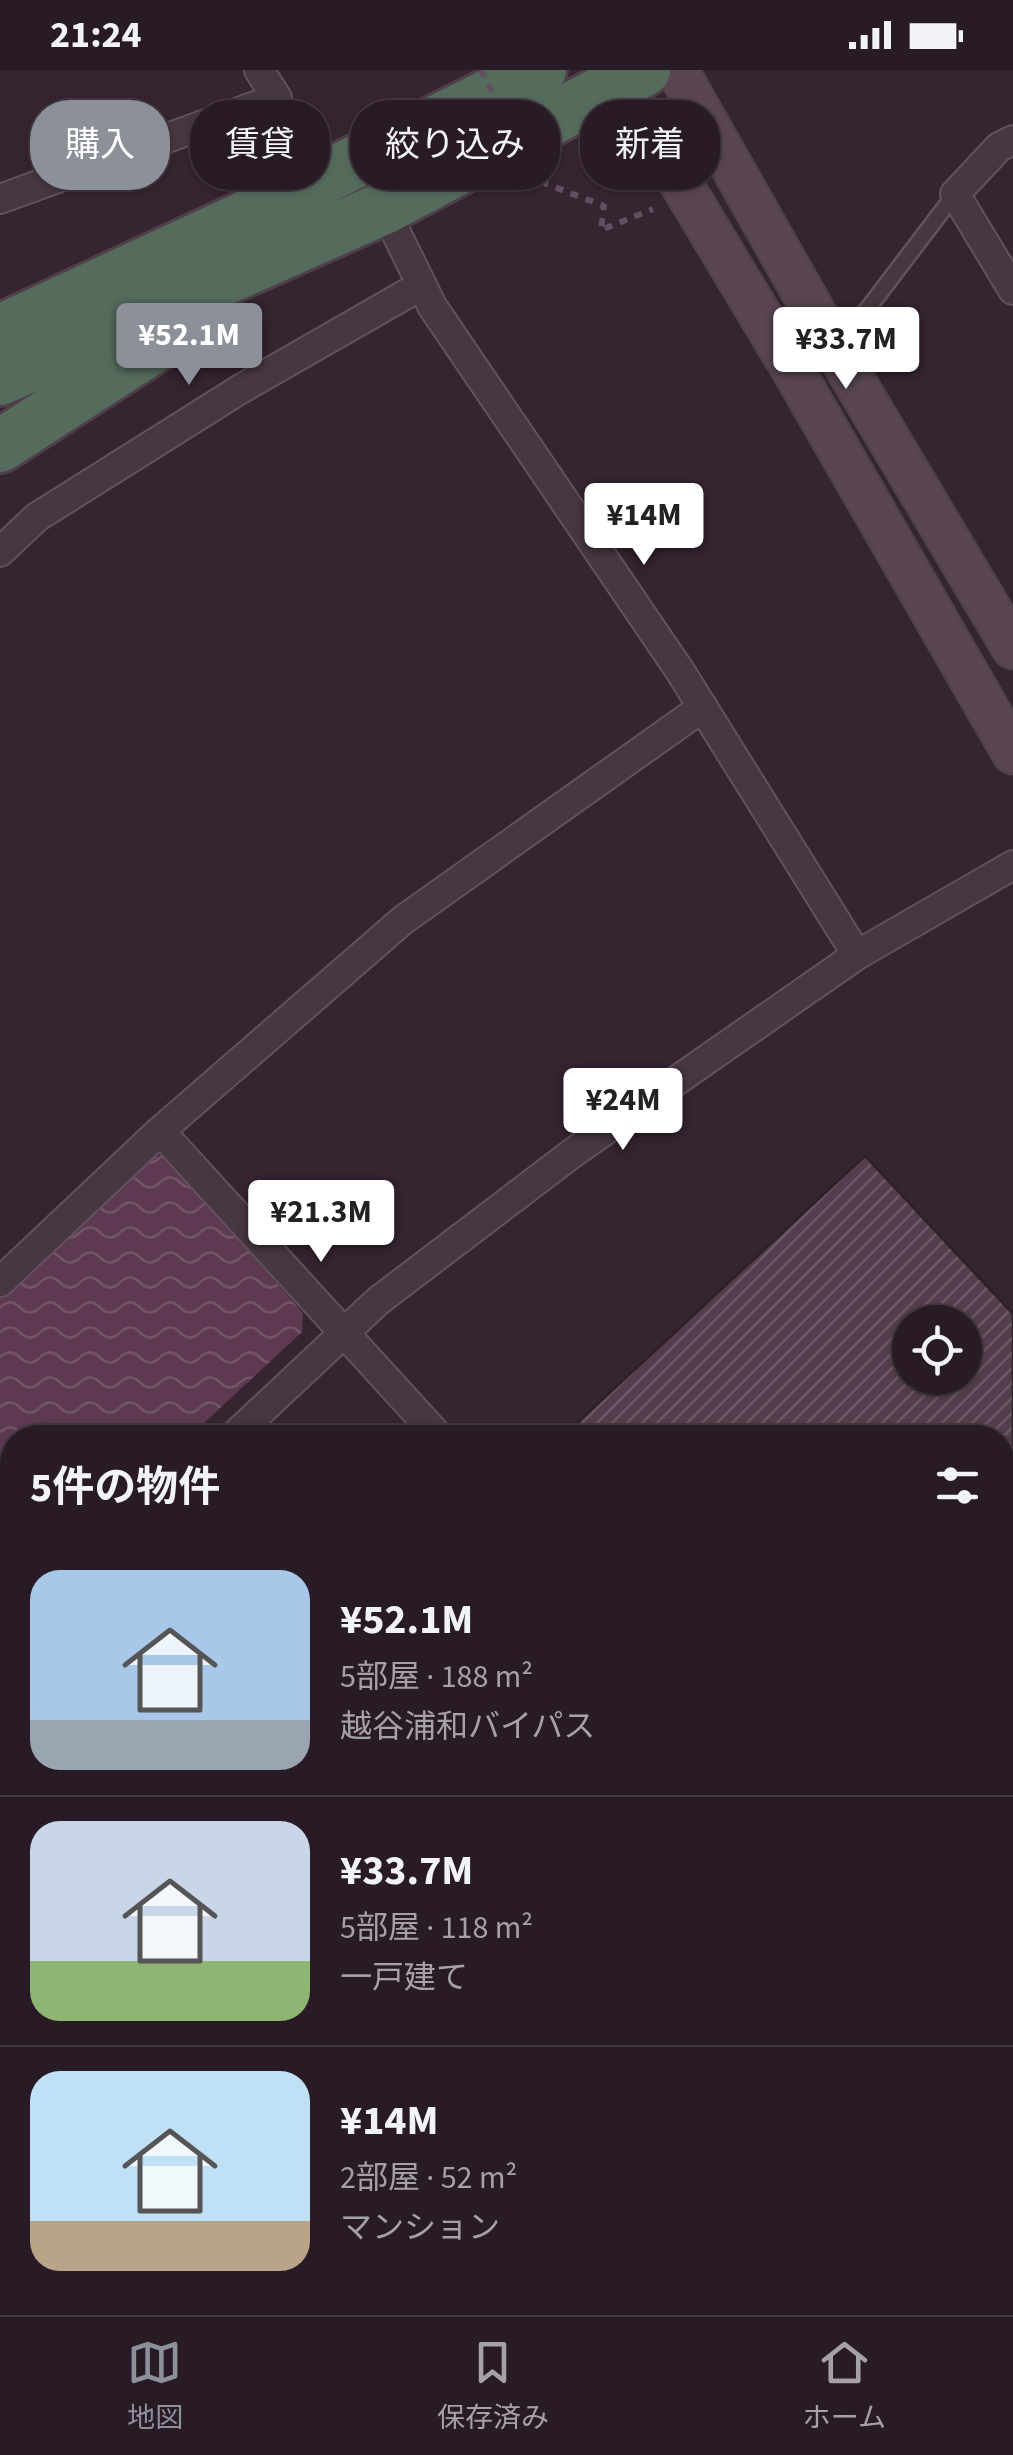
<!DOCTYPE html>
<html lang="ja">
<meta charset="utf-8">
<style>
body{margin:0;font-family:"Source Sans 3","Noto Sans JP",sans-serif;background:#342832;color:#f1f3f6;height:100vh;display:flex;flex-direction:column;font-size:38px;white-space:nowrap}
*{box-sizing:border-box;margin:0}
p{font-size:32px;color:#a5a1a7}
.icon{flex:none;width:55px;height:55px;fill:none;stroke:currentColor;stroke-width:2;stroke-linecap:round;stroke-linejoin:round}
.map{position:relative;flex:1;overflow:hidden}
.side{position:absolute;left:0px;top:1355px;width:1015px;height:890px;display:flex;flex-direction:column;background:#281b25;border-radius:40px 40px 0 0;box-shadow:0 2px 8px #0004,0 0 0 2px #443942}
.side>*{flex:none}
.hud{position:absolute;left:30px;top:30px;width:955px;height:90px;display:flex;gap:20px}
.buttons{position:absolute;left:892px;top:1235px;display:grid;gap:20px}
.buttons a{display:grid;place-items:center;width:90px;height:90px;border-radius:50%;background:#281b25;box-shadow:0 2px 8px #0004,0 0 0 2px #443942;font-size:50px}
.price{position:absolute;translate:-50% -85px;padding:0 22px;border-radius:10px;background:#fff;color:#222;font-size:32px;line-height:65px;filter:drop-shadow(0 2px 5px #0008)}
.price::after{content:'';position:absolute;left:50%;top:60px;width:30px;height:22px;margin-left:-15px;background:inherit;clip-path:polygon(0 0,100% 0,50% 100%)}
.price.current{background:#8c9099;color:#fff}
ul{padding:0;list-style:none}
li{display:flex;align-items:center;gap:30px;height:250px;padding:0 30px}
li+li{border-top:2px solid #443942}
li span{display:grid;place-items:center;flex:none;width:280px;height:200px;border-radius:30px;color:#555}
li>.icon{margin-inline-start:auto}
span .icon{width:120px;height:120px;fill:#fffc;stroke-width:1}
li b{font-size:42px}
h2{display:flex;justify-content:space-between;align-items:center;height:120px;padding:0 30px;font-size:42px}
.tag{padding:0 35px;border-radius:40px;background:#281b25;box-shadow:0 2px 8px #0004,0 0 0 2px #443942;font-size:35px;line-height:90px}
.tag.current{background:#8c9099;color:#fff}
.status{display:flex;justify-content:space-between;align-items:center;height:70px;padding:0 50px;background:#281b25;direction:ltr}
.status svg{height:28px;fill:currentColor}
.dock{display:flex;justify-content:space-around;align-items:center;height:140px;border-top:2px solid #443942;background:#281b25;font-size:28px;color:#a5a1a7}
.dock a{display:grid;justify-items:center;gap:5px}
.dock .current{color:#8c9099}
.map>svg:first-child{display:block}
</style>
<div class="status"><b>21:24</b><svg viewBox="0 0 49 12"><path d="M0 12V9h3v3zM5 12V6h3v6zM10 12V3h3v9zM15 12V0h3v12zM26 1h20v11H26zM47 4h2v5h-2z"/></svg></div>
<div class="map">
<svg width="1013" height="2245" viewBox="0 0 1013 2245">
<defs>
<pattern id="park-crowns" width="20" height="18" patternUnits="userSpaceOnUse" patternTransform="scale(2.5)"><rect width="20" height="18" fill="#41364c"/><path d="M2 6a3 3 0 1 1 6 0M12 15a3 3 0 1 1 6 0" fill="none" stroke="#5b5164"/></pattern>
<pattern id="water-waves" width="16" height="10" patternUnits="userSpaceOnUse" patternTransform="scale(2.5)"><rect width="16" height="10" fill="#5d3a52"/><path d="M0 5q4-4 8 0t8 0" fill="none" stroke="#735469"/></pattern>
<pattern id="building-hatch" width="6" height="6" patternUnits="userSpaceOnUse" patternTransform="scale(2.5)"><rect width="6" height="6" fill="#543e4d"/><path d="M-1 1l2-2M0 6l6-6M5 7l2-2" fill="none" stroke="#6b5865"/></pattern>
</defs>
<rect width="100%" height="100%" fill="#362431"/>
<path fill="url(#park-crowns)" d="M0,1713L12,1726V2114L0,2101Z
M123,2233H443L431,2245H134Z"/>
<path fill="url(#water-waves)" d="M149,1086H165L303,1243L302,1262L189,1367L12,1368V1532L0,1543V1219Z"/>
<path fill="url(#building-hatch)" stroke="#2e1f29" stroke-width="2.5" fill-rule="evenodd" d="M865,1086L1013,1244V1902L1002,1891V1368H561ZM910,1252H965V1308H910Z"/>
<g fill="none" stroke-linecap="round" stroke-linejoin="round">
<defs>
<path id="lane" d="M835,269L857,253L955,124"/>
<path id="street" d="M1013,70L999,77L955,124L1013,220
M0,129L277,28L259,0
M384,138L432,236L680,601L857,885
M0,482L37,447L239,320L422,215
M160,1061L440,1368
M0,1212L160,1061L403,850L703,637
M232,1368L378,1231L574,1082L857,885L1013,795
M0,1584L12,1572
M0,1668L12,1682
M1002,1984L1013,1996
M0,2127L12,2140
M1002,2194L1013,2180
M98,2232L110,2245
M524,2232L536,2245
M627,2245L638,2232
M966,2245L975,2232"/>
<path id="secondary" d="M613,0L793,300L1013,683
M677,0L831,272L1013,578"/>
<path id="highway" d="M0,261L241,149L540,0
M0,309L384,138L644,0
M0,376L187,255"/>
</defs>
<use href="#lane" stroke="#62525d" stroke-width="19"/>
<use href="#street" stroke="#62525d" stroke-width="32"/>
<use href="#secondary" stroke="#50414b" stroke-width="45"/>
<use href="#highway" stroke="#4f3f4a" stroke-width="58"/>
<use href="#lane" stroke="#473742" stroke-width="14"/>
<use href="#street" stroke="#473742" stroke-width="28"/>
<use href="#secondary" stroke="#5a4652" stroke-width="40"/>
<use href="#highway" stroke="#556c5d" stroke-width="52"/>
<path stroke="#605161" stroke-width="6" stroke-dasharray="8 8" stroke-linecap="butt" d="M481,0L536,110L604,136L601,160L653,139"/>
</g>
</svg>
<div class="buttons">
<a><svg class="icon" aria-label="locate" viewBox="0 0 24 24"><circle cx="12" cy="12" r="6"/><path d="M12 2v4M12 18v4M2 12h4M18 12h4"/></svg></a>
</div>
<b class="price current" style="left:189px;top:318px">¥52.1M</b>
<b class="price" style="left:846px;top:322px">¥33.7M</b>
<b class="price" style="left:644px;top:498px">¥14M</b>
<b class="price" style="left:623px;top:1083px">¥24M</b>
<b class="price" style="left:321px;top:1195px">¥21.3M</b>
<div class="hud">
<a class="tag current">購入</a>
<a class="tag">賃貸</a>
<a class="tag">絞り込み</a>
<a class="tag">新着</a>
</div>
<section class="side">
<h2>5件の物件<svg class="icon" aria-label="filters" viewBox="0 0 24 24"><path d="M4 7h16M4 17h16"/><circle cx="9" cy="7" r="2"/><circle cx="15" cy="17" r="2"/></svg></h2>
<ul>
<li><span style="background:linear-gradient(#a9c7e8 75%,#9aa5b1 0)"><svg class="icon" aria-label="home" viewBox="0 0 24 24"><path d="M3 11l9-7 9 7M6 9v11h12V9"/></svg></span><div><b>¥52.1M</b><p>5部屋 · 188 m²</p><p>越谷浦和バイパス</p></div></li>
<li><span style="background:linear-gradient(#c9d6e8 70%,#8fb573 0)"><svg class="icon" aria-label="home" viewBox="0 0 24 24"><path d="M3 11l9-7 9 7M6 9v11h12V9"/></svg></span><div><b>¥33.7M</b><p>5部屋 · 118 m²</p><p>一戸建て</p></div></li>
<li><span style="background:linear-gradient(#bfe0f5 75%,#b9a48a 0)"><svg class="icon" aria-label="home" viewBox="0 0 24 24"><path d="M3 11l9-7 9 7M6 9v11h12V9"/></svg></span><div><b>¥14M</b><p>2部屋 · 52 m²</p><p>マンション</p></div></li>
</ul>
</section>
</div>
<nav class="dock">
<a class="current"><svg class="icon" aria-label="map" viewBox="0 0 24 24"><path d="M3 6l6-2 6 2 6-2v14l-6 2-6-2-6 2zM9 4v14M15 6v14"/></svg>地図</a>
<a><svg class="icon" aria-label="saved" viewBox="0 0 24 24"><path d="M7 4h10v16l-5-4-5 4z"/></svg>保存済み</a>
<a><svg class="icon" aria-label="home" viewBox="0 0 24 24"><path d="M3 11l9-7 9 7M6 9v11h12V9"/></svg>ホーム</a>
</nav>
